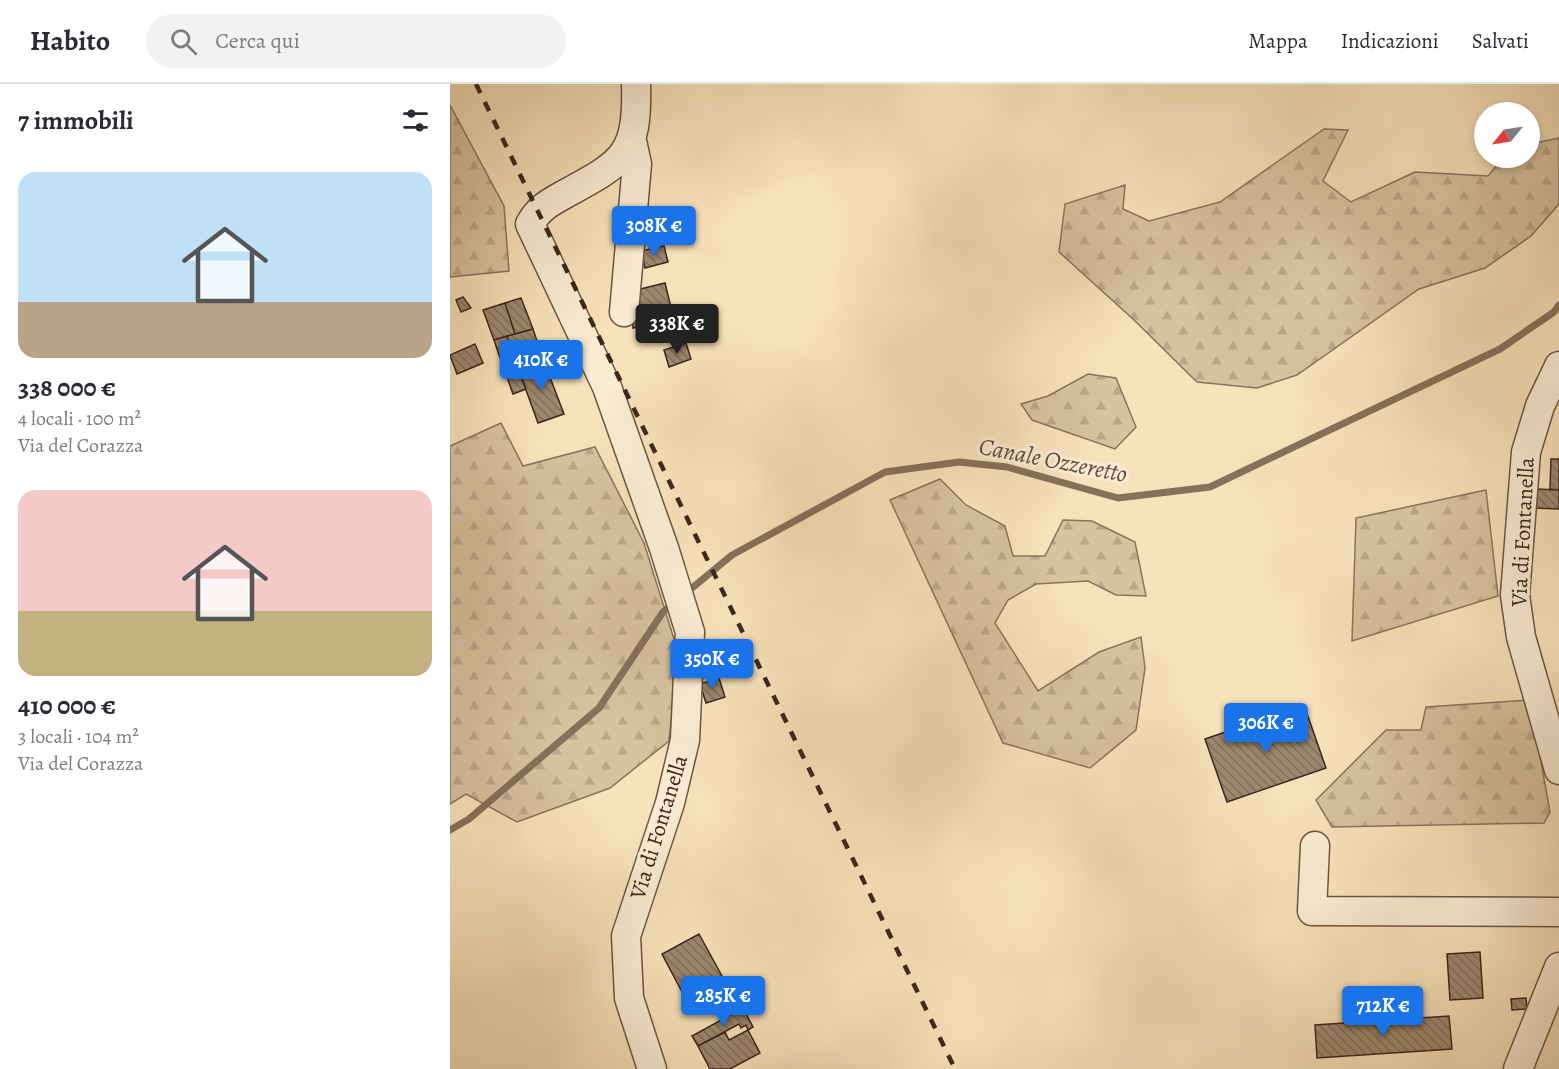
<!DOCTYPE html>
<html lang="it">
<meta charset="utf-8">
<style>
body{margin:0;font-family:Alegreya,serif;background:#f2f2f3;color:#2b2b33;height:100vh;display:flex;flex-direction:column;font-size:22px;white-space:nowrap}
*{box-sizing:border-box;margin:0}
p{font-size:20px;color:#7c7c81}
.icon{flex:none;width:33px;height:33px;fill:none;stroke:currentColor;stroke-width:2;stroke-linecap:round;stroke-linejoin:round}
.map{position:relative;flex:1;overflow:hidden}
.drawer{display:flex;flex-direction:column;background:#fff;width:450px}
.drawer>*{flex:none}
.needle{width:39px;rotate:240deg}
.fabs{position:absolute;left:1024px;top:18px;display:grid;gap:12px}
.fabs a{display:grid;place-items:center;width:66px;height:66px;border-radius:50%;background:#fff;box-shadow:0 3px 9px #0003;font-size:30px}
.price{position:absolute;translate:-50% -51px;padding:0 14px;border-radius:6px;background:#1a73e8;color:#fff;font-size:20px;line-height:39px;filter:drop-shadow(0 2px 3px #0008)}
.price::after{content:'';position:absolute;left:50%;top:36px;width:18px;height:14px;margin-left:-9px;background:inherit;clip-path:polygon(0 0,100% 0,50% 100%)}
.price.current{background:#222;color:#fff}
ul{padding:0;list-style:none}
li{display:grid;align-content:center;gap:12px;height:318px;padding:0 18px}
li span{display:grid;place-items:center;height:186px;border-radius:18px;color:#555}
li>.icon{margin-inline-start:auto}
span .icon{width:108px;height:108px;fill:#fffc;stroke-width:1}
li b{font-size:26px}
h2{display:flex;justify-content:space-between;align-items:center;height:72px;padding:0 18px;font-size:26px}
header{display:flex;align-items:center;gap:36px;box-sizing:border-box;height:84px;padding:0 30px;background:#fff;border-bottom:2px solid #e1e1e2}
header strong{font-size:28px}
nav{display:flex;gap:33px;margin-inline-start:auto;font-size:21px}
.search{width:420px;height:54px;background:#f2f2f3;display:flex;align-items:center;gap:15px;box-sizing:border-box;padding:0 21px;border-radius:33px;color:#7c7c81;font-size:22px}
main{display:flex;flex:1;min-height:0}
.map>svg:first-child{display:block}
</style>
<header>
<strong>Habito</strong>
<div class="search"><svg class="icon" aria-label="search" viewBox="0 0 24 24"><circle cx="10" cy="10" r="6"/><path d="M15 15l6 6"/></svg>Cerca qui</div>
<nav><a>Mappa</a><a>Indicazioni</a><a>Salvati</a></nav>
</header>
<main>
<section class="drawer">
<h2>7 immobili<svg class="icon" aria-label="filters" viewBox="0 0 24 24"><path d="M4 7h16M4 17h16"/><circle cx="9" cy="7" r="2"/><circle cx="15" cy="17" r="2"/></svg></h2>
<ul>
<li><span style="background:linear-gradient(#bfe0f5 70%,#b9a48a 0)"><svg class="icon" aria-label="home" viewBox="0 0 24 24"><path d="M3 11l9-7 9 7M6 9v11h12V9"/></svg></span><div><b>338 000 €</b><p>4 locali · 100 m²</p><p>Via del Corazza</p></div></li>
<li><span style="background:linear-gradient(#f6c9c9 65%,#c2b280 0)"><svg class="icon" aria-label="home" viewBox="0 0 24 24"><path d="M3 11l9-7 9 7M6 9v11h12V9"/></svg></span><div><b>410 000 €</b><p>3 locali · 104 m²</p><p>Via del Corazza</p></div></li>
</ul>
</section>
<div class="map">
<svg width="1109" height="985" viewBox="0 0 1109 985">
<defs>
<pattern id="forest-firs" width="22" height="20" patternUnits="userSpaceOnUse" patternTransform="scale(1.5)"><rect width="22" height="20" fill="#d8c2a0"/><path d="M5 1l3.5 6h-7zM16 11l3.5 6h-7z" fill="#baa789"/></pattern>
<pattern id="building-back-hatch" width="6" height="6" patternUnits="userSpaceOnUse" patternTransform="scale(1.5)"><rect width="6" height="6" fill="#9d886e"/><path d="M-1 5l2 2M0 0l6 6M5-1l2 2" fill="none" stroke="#816f5a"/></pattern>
</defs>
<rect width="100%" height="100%" fill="#f8e2bb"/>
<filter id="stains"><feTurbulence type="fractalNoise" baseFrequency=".00333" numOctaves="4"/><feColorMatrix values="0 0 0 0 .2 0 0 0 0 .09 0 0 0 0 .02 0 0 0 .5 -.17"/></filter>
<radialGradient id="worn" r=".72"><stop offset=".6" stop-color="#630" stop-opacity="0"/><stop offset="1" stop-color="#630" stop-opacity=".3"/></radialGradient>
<path fill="url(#forest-firs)" stroke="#8a745d" stroke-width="1.5" d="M0,21L54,122L59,187L0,193Z
M874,45L898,46L873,97L901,118L965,88L1038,92L1053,74H1080V60L1109,54V120L1081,152L1035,184L969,205L847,291L807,304L747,298L684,236L609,168L615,120L675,101L673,125L699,137L770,118Z
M638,290L666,294L686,343L665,365L582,336L571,320L598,312Z
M51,339L73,382L145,363L194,459L228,568L219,657L160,704L67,738L16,710L0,720V362Z
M490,395L516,421L555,442L563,472H595L613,436L642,437L685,458L696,512L666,511L638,497L586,500L558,516L545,539L588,607L649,568L691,553L695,584L686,646L640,684L553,659L440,416Z
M1036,406L1048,512L902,557L906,434Z
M1080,616L1100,728L1094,739L882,743L866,716L936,646H971L976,623Z"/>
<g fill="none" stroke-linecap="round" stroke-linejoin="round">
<path stroke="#86715a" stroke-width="7" d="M236,509L282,471L435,388L509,378L557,383L668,414L760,403L1050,265L1104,228L1109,221
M0,746L19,735L149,624L213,528L223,519"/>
</g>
<path fill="url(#building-back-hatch)" stroke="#3b271a" stroke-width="1.5" d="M214,162L218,178L195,184L191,167Z
M215,199L227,248L208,253L205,238L183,244L182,207Z
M13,213L21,224L11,228L6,216Z
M71,214L83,245L65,250L55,219Z
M55,219L65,250L44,256L33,226Z
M83,245L93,275L68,284L57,252Z
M57,252L62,267L49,271L44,256Z
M236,259L241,275L219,283L214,266Z
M25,260L33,279L7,290L0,271Z
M62,267L76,305L63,310L49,271Z
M93,275L114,330L88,339L68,284Z
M1101,375H1109V406L1100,405Z
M1086,405L1109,406V425L1085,424Z
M269,594L275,613L256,619L250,600Z
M854,621L876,684L777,718L755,655Z
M249,850L278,903L240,923L212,870Z
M1030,868L1033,914L1000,916L997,870Z
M1076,914L1077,925L1062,926L1061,915Z
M293,924L303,943L298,946L296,941L291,944L289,940L248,962L242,952Z
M999,932L1002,965L867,974L865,941Z
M298,946L310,969L280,985H260L248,962L275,948L279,956Z"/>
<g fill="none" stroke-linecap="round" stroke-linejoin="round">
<defs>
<path id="minor" d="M186,0C188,71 174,78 115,110C99,119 89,124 80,140L157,303L214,464L240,548L235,656L220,719L176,852L179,914L202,985
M174,228L187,80L182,57
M1109,282L1090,322L1076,368L1065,511L1071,553L1109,686
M865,762L862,827L1109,828
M1068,985L1109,883"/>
</defs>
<use href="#minor" stroke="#6a5642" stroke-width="31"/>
<use href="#minor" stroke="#faecd3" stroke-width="28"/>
<path stroke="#3b271a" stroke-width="4.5" stroke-dasharray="10 10" stroke-linecap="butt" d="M26,0L505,985"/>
</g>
<g text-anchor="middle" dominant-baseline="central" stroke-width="6" stroke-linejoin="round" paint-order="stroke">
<g font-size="22" fill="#3b271a" stroke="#faecd3">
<text transform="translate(1073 448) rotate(-87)">Via di Fontanella</text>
<text transform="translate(209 743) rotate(-73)">Via di Fontanella</text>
</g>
<g font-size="24" font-style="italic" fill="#604c3a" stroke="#faecd3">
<text transform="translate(603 376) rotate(11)">Canale Ozzeretto</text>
</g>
</g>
<rect width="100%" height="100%" filter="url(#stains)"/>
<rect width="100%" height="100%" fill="url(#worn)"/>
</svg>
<div class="fabs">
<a><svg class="needle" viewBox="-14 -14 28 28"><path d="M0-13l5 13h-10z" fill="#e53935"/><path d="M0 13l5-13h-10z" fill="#7c7c81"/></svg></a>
</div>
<b class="price" style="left:204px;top:173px">308K €</b>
<b class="price current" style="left:227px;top:271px">338K €</b>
<b class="price" style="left:91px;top:307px">410K €</b>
<b class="price" style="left:262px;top:606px">350K €</b>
<b class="price" style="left:816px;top:670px">306K €</b>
<b class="price" style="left:273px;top:943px">285K €</b>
<b class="price" style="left:933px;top:953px">712K €</b>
</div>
</main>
